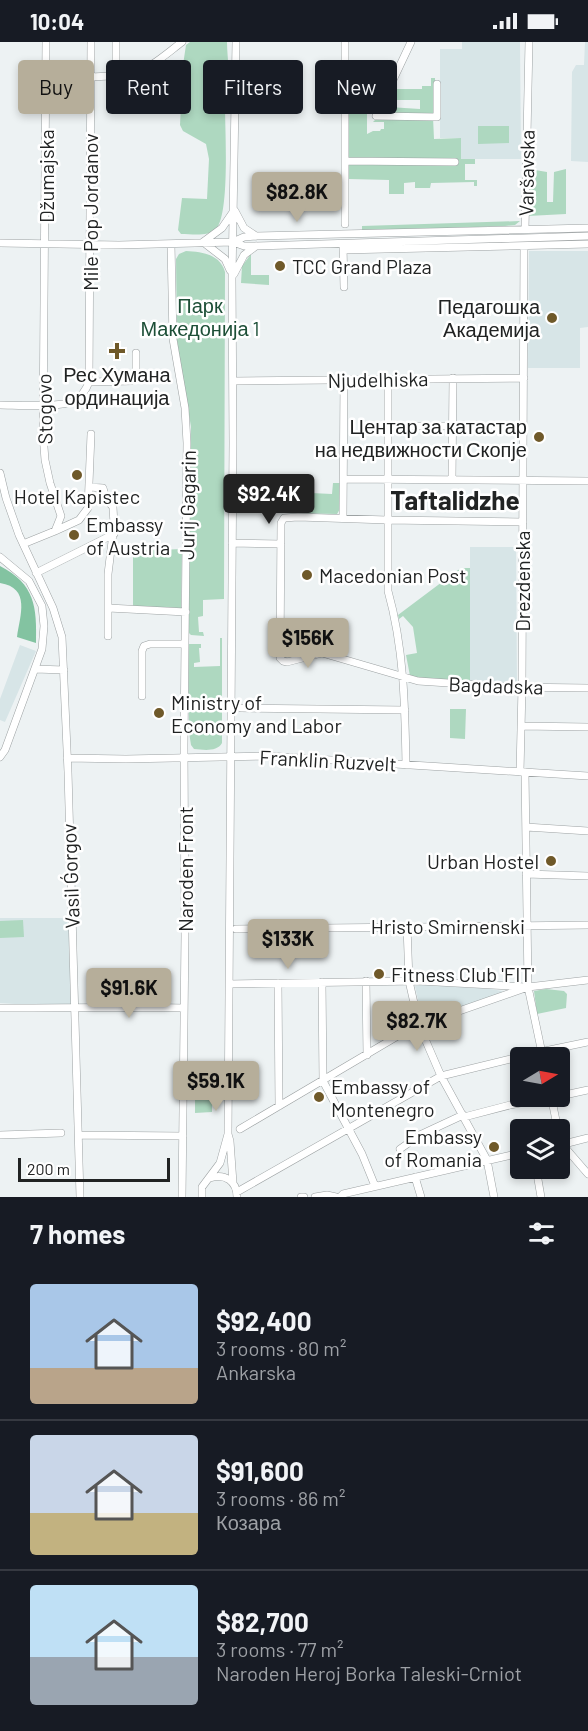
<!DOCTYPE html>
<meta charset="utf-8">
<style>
body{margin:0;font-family:Barlow,sans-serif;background:#20242c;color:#f1f3f6;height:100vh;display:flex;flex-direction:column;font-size:22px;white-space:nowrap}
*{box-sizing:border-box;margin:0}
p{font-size:20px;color:#9ea1a6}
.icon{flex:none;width:33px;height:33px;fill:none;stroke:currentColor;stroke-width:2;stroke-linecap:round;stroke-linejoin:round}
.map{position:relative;height:1155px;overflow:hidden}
.sheet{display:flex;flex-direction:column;background:#171b24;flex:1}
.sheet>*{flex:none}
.top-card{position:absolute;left:18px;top:18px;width:552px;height:54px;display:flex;gap:12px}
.needle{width:39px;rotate:80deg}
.buttons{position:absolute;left:510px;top:1005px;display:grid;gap:12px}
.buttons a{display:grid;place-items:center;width:60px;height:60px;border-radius:6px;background:#171b24;box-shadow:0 3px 9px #0003;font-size:30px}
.scale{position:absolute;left:18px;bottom:15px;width:152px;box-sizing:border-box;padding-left:6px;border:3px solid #212323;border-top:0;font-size:16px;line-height:21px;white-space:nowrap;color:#212323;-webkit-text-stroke:4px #fff;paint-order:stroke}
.price{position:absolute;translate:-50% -51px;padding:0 14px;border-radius:6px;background:#b6ae9a;color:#111;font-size:20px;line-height:39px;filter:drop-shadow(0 2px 3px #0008)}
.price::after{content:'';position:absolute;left:50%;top:36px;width:18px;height:14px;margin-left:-9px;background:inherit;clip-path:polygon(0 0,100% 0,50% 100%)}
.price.on{background:#222;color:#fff}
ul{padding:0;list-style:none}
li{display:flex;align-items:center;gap:18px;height:150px;padding:0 30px}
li+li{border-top:2px solid #363941}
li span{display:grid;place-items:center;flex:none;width:168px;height:120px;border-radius:6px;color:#555}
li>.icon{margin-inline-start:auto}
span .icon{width:72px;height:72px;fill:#fffc;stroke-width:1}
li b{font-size:26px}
h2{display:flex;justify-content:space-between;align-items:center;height:72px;padding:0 30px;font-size:26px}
.chip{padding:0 21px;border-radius:6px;background:#171b24;box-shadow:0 3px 9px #0003;font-size:21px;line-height:54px}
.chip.on{background:#b6ae9a;color:#111}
.status{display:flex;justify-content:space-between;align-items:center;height:42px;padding:0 30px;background:#171b24;direction:ltr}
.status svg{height:16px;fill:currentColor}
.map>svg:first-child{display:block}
</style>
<div class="status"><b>10:04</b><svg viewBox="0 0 49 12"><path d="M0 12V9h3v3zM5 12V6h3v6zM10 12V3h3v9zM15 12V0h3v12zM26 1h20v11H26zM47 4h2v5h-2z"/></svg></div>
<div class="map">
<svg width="588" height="1155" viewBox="0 0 588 1155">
<rect width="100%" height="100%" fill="#edf2f3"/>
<path fill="#d7e5e7" d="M462,0H520L521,117H461L460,96H440V7H462Z
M585,0H588V120L571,119L572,30L576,23H584Z
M529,209H588V285L580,286V326H528Z
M470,505H516L517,641L470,640Z
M20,603L36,609L5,680L0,678V657Z
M0,876H69L73,966L0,961Z
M423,943L491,947L502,949L503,952L422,977L415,944Z"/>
<path fill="#aed8c0" d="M190,0H227C227,11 229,22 228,32C227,43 225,53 225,64C225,88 230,172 216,187C208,195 192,192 181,192L178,188L182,156L207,157L209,117L206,102L183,89L180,83L183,23L186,3Z
M350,24H355V30H370V27H374V24H378L380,28H393L375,61H367V92L373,89H380L381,87H384V80H373L377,76L433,75L434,97L461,96V117H475V122H465V138H477V144H474V140L431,141L430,146H415V140L404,141V152H389V138L349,137V122H458V118L349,116L348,100L350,43L354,44V47H357L358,44L362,43V38L350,37Z
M431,36H435V72L380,71L389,65L420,67V58H389L396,47H422V44H431Z
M478,84H509V101L478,102Z
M529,127L547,130V160H553L554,130L566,127V172L528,174Z
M520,179L515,183L505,184L362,189V184Z
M186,209C202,210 220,212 225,230L224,557L203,558V574L198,575L199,590H203L204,594L191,593L188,590L191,385L177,299L176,217L179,212Z
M251,212V233H269V243L241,241L242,224Z
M333,441H341L340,467L337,472L287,471L274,464V443L292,444V448H310L311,451L332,452Z
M182,507L181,566L133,565V509Z
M464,526H470V640L437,638L410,634L406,613L417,611L413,585L403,574L399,577L398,573L458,528Z
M220,596H222V701C217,710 204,708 194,707L191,703L189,690L188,602H201V606H199L200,620L194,621V625L220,624Z
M450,667H466L465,697L450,696Z
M23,878L24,895L0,896V879Z
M546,947L564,949L567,952L566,966L537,972L534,949Z
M195,1042H212V1070L195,1071Z"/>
<path fill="#83c3a1" d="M0,524C35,542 37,565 36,601L17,595C20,573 31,546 0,541Z"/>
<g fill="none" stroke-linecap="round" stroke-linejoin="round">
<defs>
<path id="minor" d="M411,0L376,74L437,75V42
M116,34V0
M91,35L130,33C150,27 166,12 182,0
M345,119L455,120
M235,169L244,186L256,194
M345,182V0
M525,187L529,0
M203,200L225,217L230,228
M203,200L222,186L233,170
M233,200L244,204H256L588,194
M0,201L119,203L233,200L244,195L256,194L588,186
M171,202L173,297L185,366L187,401L184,703L185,894L182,1155
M343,204L344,245
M343,208L588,202
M234,232L244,213L256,204
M388,337V549C404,606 405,664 406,723
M233,339L524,336
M89,340L131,339L136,334V311
M0,363C16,363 61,366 74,359C81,355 86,348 89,340L91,0
M387,384H452
M0,431L6,456L19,493L53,566L62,595L68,730L80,1155
M344,437L588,439
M452,438L453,336
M89,445L103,446L106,457L113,465L114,483L108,532V594
M343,476L344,337
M523,480L387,478L298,475L284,476L281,481L280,616L283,619L287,620L322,611L418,639L509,645L588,646
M55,489L79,478L88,466L91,392
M232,501L281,502
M23,502L55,489L61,474L50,441L45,418L43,392L46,0
M0,515L29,539L42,564L44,584L42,607L5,708L0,715
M36,531L114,492
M108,566L186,570
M35,627L64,628
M142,654V609L144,604L150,602H185
M241,666L405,668
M521,684L588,685
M67,716L126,717L267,714L588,734
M520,730L522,645L524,204
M525,730L528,945L543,1016
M526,785L588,789
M526,832L588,834
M407,884L409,939L419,983L441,1034L487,1118L494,1155
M236,887L588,883
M366,939L367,1013
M322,940L323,1039L362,1112L375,1144
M278,941L279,1064
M229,942L419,939L526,945
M0,966C62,966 123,965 184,966
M551,1054L558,1088
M560,1054L588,1048
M464,1075L510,1063L556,1054
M240,1087L401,992L419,983L528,945L588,938
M0,1093L61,1091
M79,1093L183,1094
M560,1093L562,1102L588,1132
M560,1103L588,1096
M400,1107L420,1093L463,1073
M536,1126L541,1155
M415,1135L421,1155
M210,1136C225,1131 237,1139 237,1155
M233,1141L230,1099L228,1092L233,401L232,236L236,0
M237,1150L441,1034L535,1011L588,1000
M202,1155V1145L220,1121L228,1092
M301,1155H304
M315,1155L327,1153L336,1155
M340,1155L343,1152L520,1111"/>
</defs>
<use href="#minor" stroke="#9da2a3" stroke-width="8"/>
<use href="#minor" stroke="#fff" stroke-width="7"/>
</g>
<g fill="#6f5929" stroke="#fff" stroke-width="2">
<circle cx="280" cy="224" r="6"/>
<circle cx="552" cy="276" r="6"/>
<path d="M114 300h6v6h6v6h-6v6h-6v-6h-6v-6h6z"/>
<circle cx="539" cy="395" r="6"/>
<circle cx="77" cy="433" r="6"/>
<circle cx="74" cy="493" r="6"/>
<circle cx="307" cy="533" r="6"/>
<circle cx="159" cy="671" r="6"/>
<circle cx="551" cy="819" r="6"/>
<circle cx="379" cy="932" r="6"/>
<circle cx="319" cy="1055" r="6"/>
<circle cx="494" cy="1105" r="6"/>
</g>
<g text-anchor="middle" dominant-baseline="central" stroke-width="5" stroke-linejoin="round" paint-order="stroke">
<g font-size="20" fill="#212323" stroke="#fff">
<text transform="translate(526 131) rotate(-89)">Varšavska</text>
<text transform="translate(46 134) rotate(-90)">Džumajska</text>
<text transform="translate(90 170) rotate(-90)">Mile Pop Jordanov</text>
<text transform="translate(378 337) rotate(-1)">Njudelhiska</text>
<text transform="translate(44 367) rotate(-91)">Stogovo</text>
<text transform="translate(187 463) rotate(-89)">Jurij Gagarin</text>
<text transform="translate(522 539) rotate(-90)">Drezdenska</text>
<text transform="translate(496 643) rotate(2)">Bagdadska</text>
<text transform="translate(328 718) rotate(3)">Franklin Ruzvelt</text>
<text transform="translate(185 827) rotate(-90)">Naroden Front</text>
<text transform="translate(70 834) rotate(-92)">Vasil Ǵorgov</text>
<text x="448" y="884">Hristo Smirnenski</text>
</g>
<g font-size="20" fill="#212323" stroke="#fff" text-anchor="start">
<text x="292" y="224">TCC Grand Plaza</text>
<text x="540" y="264" text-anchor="end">Педагошка<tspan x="540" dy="23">Академија</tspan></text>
<text x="117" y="332" text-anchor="middle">Рес Хумана<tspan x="117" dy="23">ординација</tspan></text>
<text x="527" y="384" text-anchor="end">Центар за катастар<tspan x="527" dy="23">на недвижности Скопје</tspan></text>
<text x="77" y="454" text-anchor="middle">Hotel Kapistec</text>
<text x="86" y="482">Embassy<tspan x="86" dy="23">of Austria</tspan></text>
<text x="319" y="533">Macedonian Post</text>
<text x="171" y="660">Ministry of<tspan x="171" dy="23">Economy and Labor</tspan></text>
<text x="539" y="819" text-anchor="end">Urban Hostel</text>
<text x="391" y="932">Fitness Club 'FIT'</text>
<text x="331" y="1044">Embassy of<tspan x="331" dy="23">Montenegro</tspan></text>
<text x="482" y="1094" text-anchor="end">Embassy<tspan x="482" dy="23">of Romania</tspan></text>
</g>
<g font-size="20" fill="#1d4f37" stroke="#fff">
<text x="200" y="263">Парк<tspan x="200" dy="23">Македонија 1</tspan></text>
</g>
<g font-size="26" font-weight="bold" fill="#212323" stroke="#fff">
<text x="455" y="457">Taftalidzhe</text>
</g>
</g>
</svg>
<div class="buttons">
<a><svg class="needle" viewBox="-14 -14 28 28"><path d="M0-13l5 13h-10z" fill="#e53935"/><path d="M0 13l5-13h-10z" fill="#9ea1a6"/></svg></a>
<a><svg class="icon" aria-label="layers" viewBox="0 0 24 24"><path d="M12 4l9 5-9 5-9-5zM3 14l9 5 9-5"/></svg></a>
</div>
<div class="scale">200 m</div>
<b class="price" style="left:297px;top:181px">$82.8K</b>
<b class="price on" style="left:269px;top:483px">$92.4K</b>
<b class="price" style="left:308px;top:627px">$156K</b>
<b class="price" style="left:288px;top:928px">$133K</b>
<b class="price" style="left:129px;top:977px">$91.6K</b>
<b class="price" style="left:417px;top:1010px">$82.7K</b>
<b class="price" style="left:216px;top:1070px">$59.1K</b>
<div class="top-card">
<a class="chip on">Buy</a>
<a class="chip">Rent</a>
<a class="chip">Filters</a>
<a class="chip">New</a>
</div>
</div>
<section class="sheet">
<h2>7 homes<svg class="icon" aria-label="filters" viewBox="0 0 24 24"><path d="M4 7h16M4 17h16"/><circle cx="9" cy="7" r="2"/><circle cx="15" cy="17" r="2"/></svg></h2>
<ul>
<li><span style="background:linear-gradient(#a9c7e8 70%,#b9a48a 0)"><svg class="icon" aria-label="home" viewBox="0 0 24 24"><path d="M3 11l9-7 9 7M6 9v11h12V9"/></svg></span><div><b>$92,400</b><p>3 rooms · 80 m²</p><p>Ankarska</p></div></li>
<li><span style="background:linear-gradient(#c9d6e8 65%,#c2b280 0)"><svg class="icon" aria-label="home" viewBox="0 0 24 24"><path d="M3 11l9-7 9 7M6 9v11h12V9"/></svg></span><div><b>$91,600</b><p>3 rooms · 86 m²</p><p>Козара</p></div></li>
<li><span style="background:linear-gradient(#bfe0f5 60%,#9aa5b1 0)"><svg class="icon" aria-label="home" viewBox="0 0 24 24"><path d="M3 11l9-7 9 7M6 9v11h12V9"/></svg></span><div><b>$82,700</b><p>3 rooms · 77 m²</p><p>Naroden Heroj Borka Taleski-Crniot</p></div></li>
</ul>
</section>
